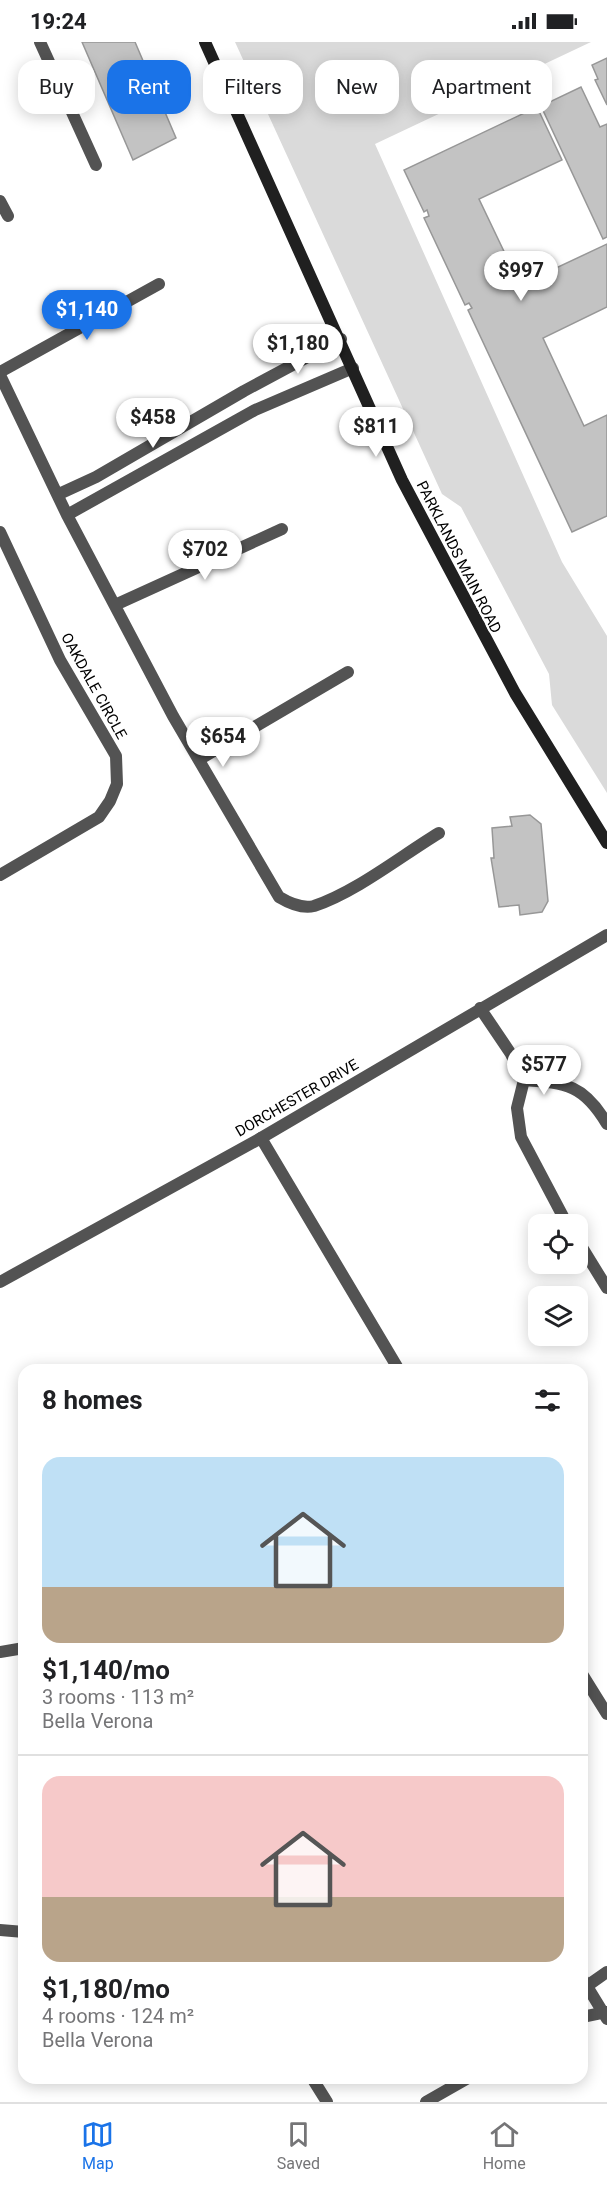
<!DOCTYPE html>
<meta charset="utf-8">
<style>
body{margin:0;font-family:Roboto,sans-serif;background:#f6f6f6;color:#202124;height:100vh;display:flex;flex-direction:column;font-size:22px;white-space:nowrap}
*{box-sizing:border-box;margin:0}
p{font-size:20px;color:#757577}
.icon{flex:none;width:33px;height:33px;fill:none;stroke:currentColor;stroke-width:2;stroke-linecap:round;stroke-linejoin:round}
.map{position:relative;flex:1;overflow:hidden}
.details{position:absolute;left:18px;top:1322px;width:570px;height:720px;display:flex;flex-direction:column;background:#fff;border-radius:18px;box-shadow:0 3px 15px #0003}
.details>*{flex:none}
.hud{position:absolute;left:18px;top:18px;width:572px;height:54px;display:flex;gap:12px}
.buttons{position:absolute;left:528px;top:1172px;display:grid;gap:12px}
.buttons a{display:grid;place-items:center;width:60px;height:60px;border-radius:12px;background:#fff;box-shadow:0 3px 15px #0003;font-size:30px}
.price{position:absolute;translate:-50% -51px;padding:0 14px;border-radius:21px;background:#fff;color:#222;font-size:20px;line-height:39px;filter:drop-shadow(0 2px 3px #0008)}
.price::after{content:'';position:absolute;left:50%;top:36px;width:18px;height:14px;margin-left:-9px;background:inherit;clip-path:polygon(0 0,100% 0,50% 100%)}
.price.on{background:#1a73e8;color:#fff}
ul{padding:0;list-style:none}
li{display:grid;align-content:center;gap:12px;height:318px;padding:0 24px}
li+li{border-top:2px solid #e0e0e0}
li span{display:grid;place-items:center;height:186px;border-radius:18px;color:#555}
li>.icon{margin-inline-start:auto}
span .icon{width:108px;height:108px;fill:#fffc;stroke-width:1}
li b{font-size:26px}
h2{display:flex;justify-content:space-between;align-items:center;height:72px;padding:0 24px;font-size:26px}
.tag{padding:0 21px;border-radius:18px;background:#fff;box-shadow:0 3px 15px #0003;font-size:21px;line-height:54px}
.tag.on{background:#1a73e8;color:#fff}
.status{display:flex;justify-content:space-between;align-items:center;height:42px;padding:0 30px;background:#fff;direction:ltr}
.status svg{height:16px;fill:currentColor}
.menu{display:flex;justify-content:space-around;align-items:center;height:84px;border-top:2px solid #e0e0e0;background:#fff;font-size:16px;color:#757577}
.menu a{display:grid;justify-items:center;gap:3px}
.menu .on{color:#1a73e8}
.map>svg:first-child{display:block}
</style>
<div class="status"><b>19:24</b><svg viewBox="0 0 49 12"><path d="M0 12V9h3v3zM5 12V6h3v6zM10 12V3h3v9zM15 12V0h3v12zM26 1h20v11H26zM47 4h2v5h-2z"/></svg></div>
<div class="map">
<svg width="607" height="2060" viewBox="0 0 607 2060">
<rect width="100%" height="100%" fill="#fff"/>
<path fill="#dadada" d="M235,0H591L375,102L562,520L607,594V751L552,663L549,632L461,465L442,452Z"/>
<path fill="#c3c3c3" stroke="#979797" stroke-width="1.5" d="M82,0H135L176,96L133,118Z
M607,16V63L595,38L598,37L592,23Z
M581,45L600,85L607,82V195L603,197L541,64Z
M537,65L562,118L479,157L520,243L607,202V265L543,296L584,384L607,373V474L572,490L468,268L472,266L469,261L465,263L424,176L429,174L427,168L424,170L404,128Z
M530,773L541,782L548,859L542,870L520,873L519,863L499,865L491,816H494L492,786L512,784L510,775Z"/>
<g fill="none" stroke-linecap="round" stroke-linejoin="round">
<path stroke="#535353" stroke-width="12" d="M261,1096L399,1328
M582,1632L607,1672"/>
<path stroke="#535353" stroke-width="12" d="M40,0L96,123
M0,159L8,174
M0,330L159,242
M0,333L67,473L173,674L279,855C289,861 302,867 314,864C356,850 401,814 439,791
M59,452L96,435L244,349L341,297
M67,473L255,368L353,326
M0,490L60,618L116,714L117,742L110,759L99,775L0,833
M115,563L282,487
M200,717L348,630
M480,966L511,1012L524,1038C567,1041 584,1043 607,1082
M524,1038L517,1066L521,1095L567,1182
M578,1199L607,1246
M0,1240L261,1096L607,893
M0,1610L24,1606
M0,1888L24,1890
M582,1936L607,1977
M582,1954L587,1944L607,1930
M582,1975L607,1970
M312,2036L327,2060
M426,2060L468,2036"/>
<path stroke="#202020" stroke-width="12" d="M205,0L402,438L515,651L607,801"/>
</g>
<g text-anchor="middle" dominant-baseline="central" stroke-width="4.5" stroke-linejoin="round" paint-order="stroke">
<g font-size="15" fill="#000" stroke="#fff">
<text transform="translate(459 515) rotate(63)">PARKLANDS MAIN ROAD</text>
<text transform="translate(94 644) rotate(61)">OAKDALE CIRCLE</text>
<text transform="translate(297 1056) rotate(-30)">DORCHESTER DRIVE</text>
</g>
</g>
</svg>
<div class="buttons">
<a><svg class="icon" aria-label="locate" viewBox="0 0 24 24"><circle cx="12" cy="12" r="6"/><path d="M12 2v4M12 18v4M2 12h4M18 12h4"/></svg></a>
<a><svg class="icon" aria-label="layers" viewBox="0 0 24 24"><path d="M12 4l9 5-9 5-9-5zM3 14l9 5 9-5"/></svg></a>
</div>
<b class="price" style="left:521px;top:260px">$997</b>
<b class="price on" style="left:87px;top:299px">$1,140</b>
<b class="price" style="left:298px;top:333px">$1,180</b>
<b class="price" style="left:153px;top:407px">$458</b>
<b class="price" style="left:376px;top:416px">$811</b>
<b class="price" style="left:205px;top:539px">$702</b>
<b class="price" style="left:223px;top:726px">$654</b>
<b class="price" style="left:544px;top:1054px">$577</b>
<div class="hud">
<a class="tag">Buy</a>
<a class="tag on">Rent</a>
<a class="tag">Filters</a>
<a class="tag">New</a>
<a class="tag">Apartment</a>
</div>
<section class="details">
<h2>8 homes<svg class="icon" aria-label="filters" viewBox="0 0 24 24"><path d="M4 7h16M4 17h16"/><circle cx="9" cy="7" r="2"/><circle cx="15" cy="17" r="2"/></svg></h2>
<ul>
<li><span style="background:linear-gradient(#bfe0f5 70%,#b9a48a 0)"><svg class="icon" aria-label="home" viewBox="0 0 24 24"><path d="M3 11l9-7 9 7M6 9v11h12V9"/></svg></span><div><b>$1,140/mo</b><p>3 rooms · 113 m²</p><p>Bella Verona</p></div></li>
<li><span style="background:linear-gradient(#f6c9c9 65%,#b9a48a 0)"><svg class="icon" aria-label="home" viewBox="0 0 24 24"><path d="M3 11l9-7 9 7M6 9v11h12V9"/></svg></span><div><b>$1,180/mo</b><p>4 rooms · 124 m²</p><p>Bella Verona</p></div></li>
</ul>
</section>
</div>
<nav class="menu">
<a class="on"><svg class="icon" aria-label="map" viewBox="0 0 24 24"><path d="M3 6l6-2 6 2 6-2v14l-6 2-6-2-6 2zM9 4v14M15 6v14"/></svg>Map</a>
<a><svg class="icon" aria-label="saved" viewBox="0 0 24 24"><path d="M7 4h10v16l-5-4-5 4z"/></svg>Saved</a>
<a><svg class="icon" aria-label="home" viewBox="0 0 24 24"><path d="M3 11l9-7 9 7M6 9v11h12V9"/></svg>Home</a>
</nav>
